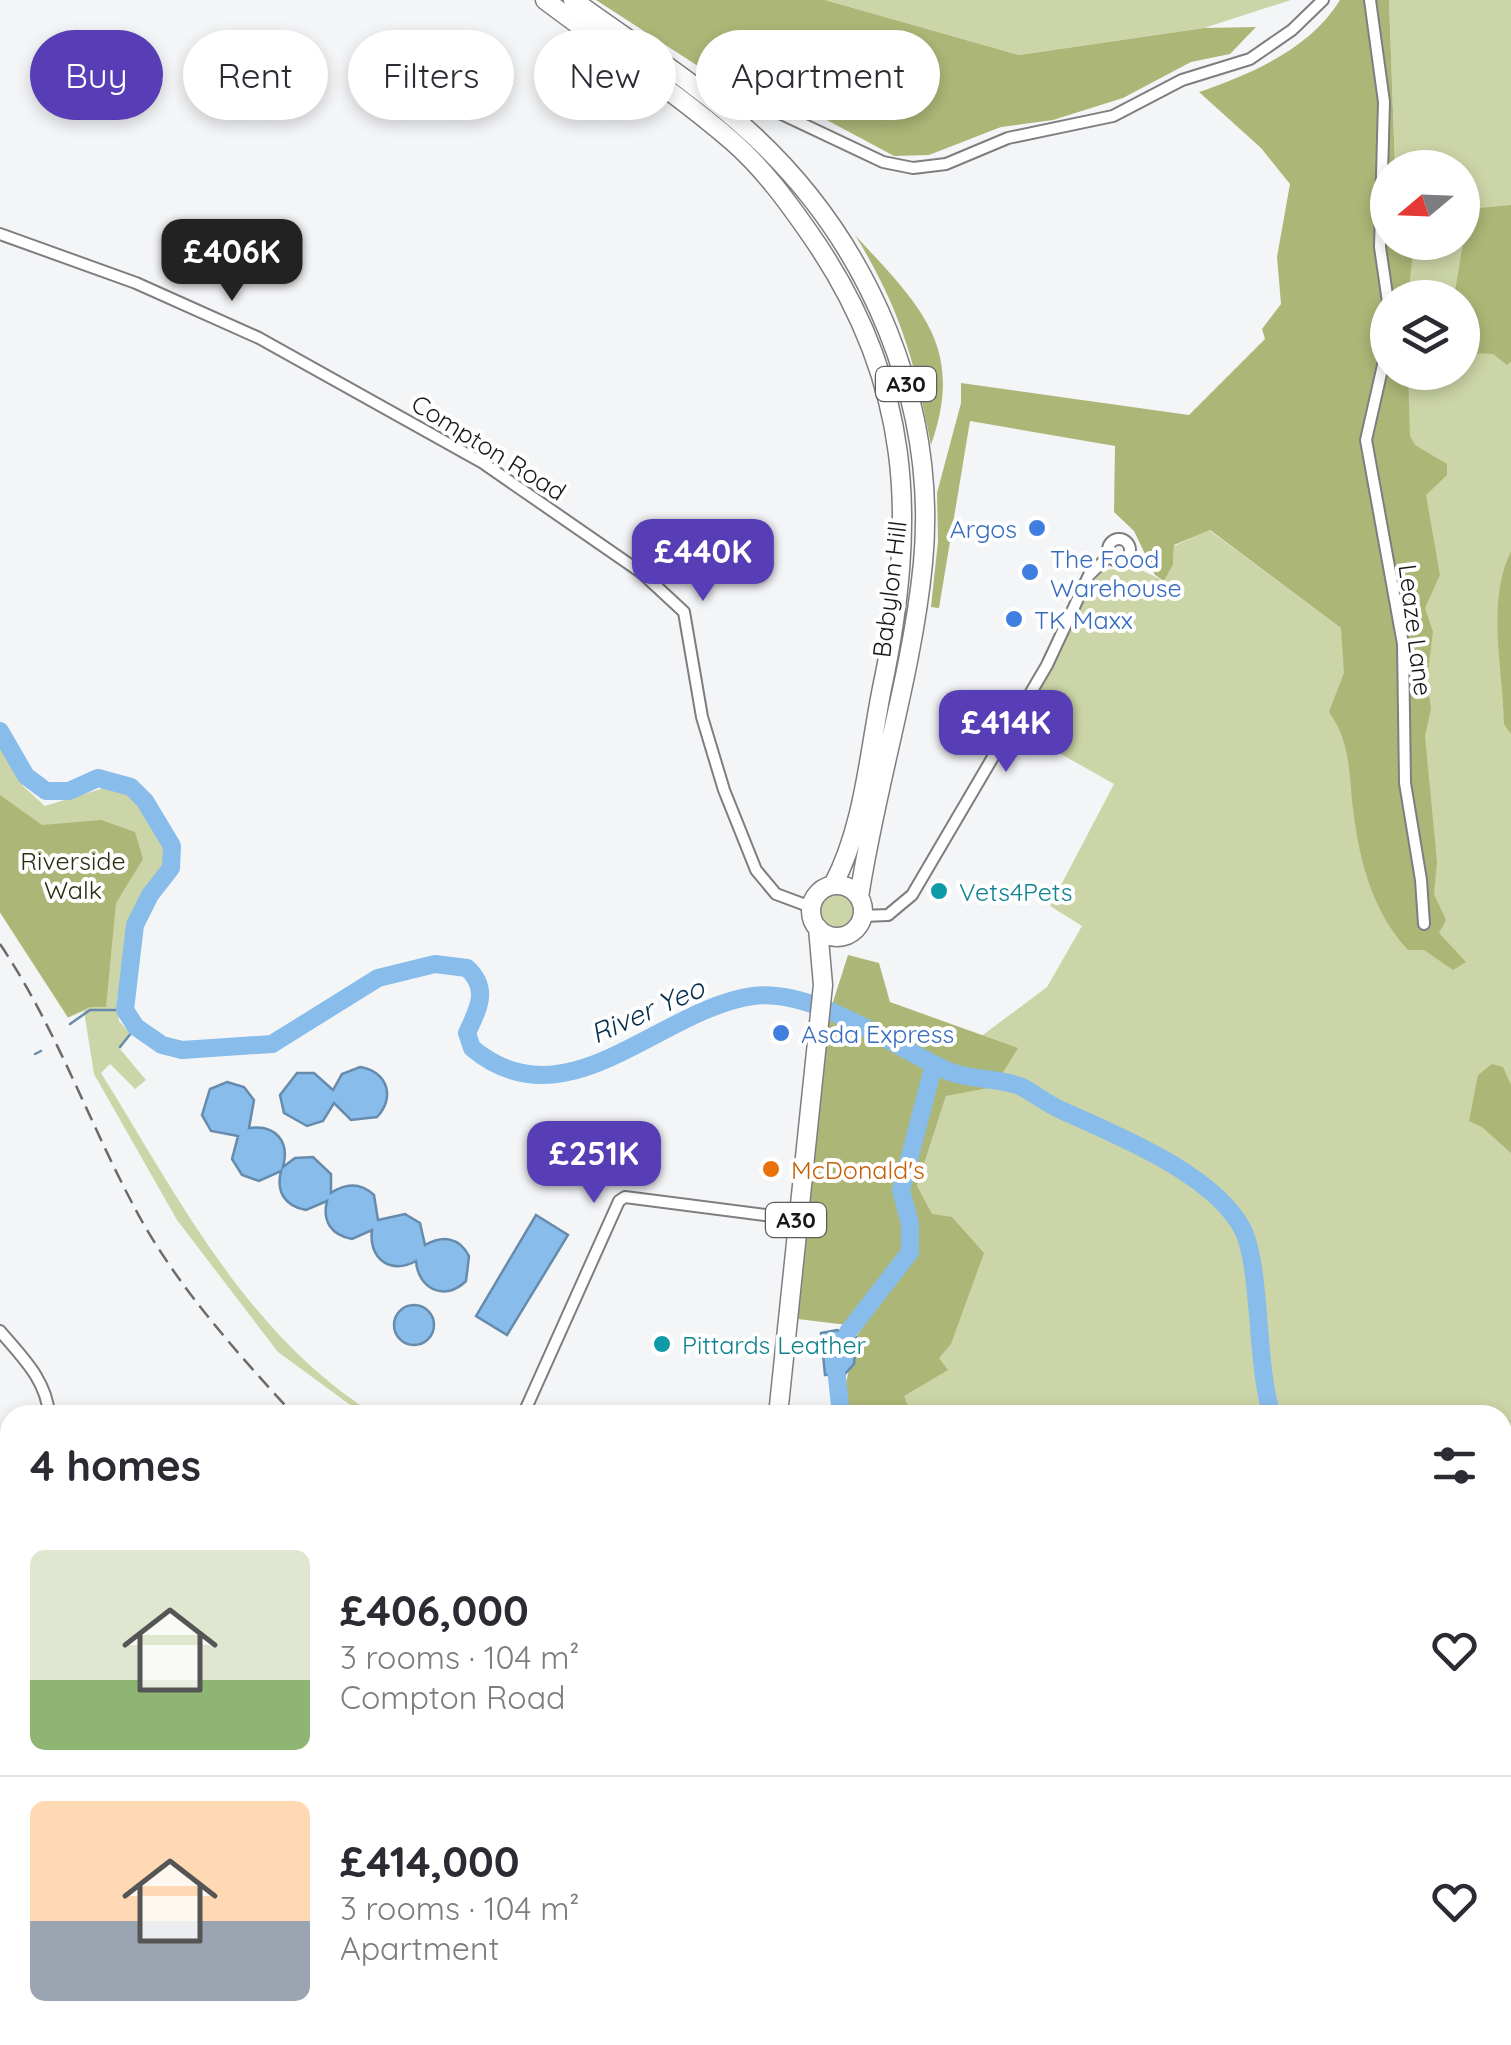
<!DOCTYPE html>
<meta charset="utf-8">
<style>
body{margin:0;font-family:Quicksand,sans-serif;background:#f7f7f7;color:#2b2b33;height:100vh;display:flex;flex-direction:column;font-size:38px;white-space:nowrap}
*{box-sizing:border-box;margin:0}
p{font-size:32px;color:#7c7c81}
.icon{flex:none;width:55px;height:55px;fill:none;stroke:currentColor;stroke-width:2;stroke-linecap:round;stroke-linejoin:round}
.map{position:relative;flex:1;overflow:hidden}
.panel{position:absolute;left:0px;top:1405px;width:1512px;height:640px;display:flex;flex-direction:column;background:#fff;border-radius:30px 30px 0 0;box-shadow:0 5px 15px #0003}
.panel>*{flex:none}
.top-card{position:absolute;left:30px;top:30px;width:1000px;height:90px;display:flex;gap:20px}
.needle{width:65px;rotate:251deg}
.tools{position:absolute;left:1370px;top:150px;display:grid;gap:20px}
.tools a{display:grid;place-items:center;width:110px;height:110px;border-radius:50%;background:#fff;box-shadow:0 5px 15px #0003;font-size:50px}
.price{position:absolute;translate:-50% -85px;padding:0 22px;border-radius:20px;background:#583eb6;color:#fff;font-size:32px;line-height:65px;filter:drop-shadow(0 2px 5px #0008)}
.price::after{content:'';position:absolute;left:50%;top:60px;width:30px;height:22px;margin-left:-15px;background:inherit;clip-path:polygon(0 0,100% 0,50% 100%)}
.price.selected{background:#222;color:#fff}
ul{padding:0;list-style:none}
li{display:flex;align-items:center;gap:30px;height:250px;padding:0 30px}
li+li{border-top:2px solid #e1e1e2}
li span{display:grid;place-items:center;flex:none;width:280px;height:200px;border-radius:15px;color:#555}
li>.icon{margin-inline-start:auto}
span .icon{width:120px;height:120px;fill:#fffc;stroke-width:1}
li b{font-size:42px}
h2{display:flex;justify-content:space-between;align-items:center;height:120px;padding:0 30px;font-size:42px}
.tag{padding:0 35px;border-radius:45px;background:#fff;box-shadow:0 5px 15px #0003;font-size:35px;line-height:90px}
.tag.selected{background:#583eb6;color:#fff}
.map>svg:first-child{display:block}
</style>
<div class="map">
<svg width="1511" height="2045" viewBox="0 0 1511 2045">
<rect width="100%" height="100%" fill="#f4f5f7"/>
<path fill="#ccd5a7" d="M825,0H1291L1204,28L1019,55Z
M1389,0H1511V1540L1503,1548L1502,1415H860L926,1241L917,1186L946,1096L948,1061L1047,987L1082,926L1050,906L1114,784L1020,731L1100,570L1137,568L1164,581L1173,565L1174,546L1209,530L1341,628L1404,373L1462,372V298L1401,297L1398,243L1462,242V168L1395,167Z
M0,742L23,786L45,806L110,786C143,794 169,831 169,864L144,896L129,924L117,1000L119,1021L130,1033L120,1049L146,1080L135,1089L110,1064L101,1073C179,1198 246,1334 375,1415H364L278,1352L177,1220L94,1074L84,1011L68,1018L0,913Z
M821 910a19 19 0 1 1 38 0a19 19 0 1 1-38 0Z
M1511,1598V2045H1123L1116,2035H1502V1603Z
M10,1727V1842L0,1844V1744Z
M751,2035H1086L1091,2045H754Z"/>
<path fill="#acb777" d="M596,0H825L1019,55L1204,28L1256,27L1230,54L1191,62L1123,98L1053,120L1001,127L929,155L894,156L797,104L718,79Z
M1340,0H1389L1395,167L1388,168V242L1414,243L1408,297L1388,298V372L1408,373L1410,436L1415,445L1447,464V475L1426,495L1440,575L1425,608L1433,632L1427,679L1431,709L1425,736L1437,862L1434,894L1446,920L1439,933L1466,962L1453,970L1424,950H1408C1370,909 1358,855 1352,800C1349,767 1349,740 1329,712L1344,673L1341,628L1210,530L1174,545L1173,565L1164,581L1155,575L1134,531L1114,512L1115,446L970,421L939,608L931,607L938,541L937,493L961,403V383L1189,415L1265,339L1262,329L1281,304L1277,257L1290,184L1261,148L1199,92C1251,74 1310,49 1340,0Z
M1511,205V362L1507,365L1493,354L1468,353L1463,343L1462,298L1454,297L1469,209Z
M855,235C919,305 966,346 931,445C915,362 900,308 855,235Z
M1511,551V734L1504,724C1503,668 1486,603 1511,551Z
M0,795L42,825L101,820L135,832L143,859L116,903L106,1007H90L68,1017L0,912Z
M848,955L879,963L890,1002L1018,1048L994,1087L946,1096L917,1186L932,1214L952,1217L984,1253L951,1344L939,1358L948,1370L904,1396L908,1406L921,1408L926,1415H839L856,1337L863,1327L798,1319L826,1024Z
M1492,1064L1503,1067L1511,1085V1153L1482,1127L1469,1121L1478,1075Z
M957,2035H1116L1123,2045H957Z"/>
<path fill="#87bceb" stroke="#668bac" stroke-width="2.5" d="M360,1067C387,1071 396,1097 377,1117L351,1120L334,1103L323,1121L307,1126L284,1113L280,1095L297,1073H314L333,1090L342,1074Z
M227,1082L244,1087L254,1100L249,1128C276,1124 290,1142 283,1167L295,1158L313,1157L331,1174V1193C346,1183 360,1182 374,1195L378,1220L405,1214L420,1223L425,1245C443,1235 459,1237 469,1256L466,1281C445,1302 418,1289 416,1261C391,1275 368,1259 372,1230L352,1239C331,1235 322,1221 327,1201L306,1210C284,1206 276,1191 281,1171L259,1181L242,1175L232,1159L238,1136L211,1131L202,1115L210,1089Z
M536,1215L568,1235L507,1335L476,1316Z
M394 1325a20 20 0 1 1 40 0a20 20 0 1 1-40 0Z
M837,1330L856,1337L854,1364L845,1374L825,1375L821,1333Z"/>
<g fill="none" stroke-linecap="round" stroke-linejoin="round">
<path stroke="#668bac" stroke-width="2.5" d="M70,1024L90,1010H125
M120,1047L136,1027
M35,1054L41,1051"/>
<path stroke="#87bceb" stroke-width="18" d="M0,731L26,776L46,791H69L98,778L131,787L145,801L172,846L171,868L150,895L135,925L125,1010L136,1027L162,1045L182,1050L272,1044L378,978L435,964L467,968C490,989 478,1009 467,1033L472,1048C566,1127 659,1009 753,996C814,988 892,1046 948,1071C971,1081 1000,1077 1022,1087C1035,1094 1047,1104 1061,1110C1116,1135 1212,1173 1242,1228C1262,1266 1255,1364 1272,1415
M841,1415L836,1368L848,1332L910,1252V1224L901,1190L934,1064
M1097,2035L1103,2045"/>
<defs>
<path id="minor" d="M1370,0L1384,102L1380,247L1388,302
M720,107L734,95L754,101L883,162L913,168L946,164L1008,138L1113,116L1182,80L1250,59L1292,30L1323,0
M0,234L136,283L259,338L483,463L642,573L684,612L702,717L724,790L756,870L776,894L811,907
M1388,343L1366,440L1403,644L1405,783L1421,880L1424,924
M1108 550a11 11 0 1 1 22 0a11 11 0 1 1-22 0Z
M862,916L888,915L912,895L1047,665L1089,575L1109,556
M0,1331C21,1356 47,1380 49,1415
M523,1415L619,1201L625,1197L796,1219
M0,1564L10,1538
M0,1658L10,1639
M173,2035L184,2045
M524,2035L529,2045
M697,2035L699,2045
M133,2045L143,2035
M384,2045L394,2035"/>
<path id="tertiary" d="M0,1583L10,1589"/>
<path id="primary" d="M545,0C607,47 674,91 732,141C763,168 787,201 810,234C912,380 918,518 882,688C869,753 864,827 833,885
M573,0C633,44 699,84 754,136C870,244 938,404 923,563C912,675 876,785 859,897
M811 911a26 26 0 1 1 52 0a26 26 0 1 1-52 0Z
M778,1415L823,985L818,928
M609,2035L611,2045"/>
</defs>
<use href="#minor" stroke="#7e7e80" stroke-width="14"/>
<use href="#tertiary" stroke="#7e7e80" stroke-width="16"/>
<use href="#primary" stroke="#7e7e80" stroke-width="21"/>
<use href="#minor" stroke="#fff" stroke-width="10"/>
<use href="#tertiary" stroke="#fff" stroke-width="12"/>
<use href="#primary" stroke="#fff" stroke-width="18"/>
<path stroke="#6b6b6c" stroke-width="2.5" stroke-dasharray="15 8" stroke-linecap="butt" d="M0,944C59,1032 92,1132 143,1223C183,1293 240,1356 294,1415
M1502,1574L1511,1567"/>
</g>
<g fill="#3f7fe0" stroke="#fff" stroke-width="4">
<circle cx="1037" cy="528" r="10"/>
<circle cx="1030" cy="572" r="10"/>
<circle cx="1014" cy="619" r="10"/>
<circle cx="781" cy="1033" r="10"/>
</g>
<g fill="#0f9aa8" stroke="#fff" stroke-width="4">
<circle cx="939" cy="891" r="10"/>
<circle cx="662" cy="1344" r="10"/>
</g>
<circle fill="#e8710a" stroke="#fff" stroke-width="4" cx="771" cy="1169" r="10"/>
<g text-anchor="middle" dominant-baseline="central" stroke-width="8" stroke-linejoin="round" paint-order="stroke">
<g fill="#fff" stroke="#5d5d5e" stroke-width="2.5">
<rect x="876" y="367" width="60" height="34" rx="8"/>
<rect x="766" y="1203" width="60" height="34" rx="8"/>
</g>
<g font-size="22" font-weight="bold" fill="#181819">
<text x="906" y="384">A30</text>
<text x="796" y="1220">A30</text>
</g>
<g font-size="25" fill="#181819" stroke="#fff">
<text transform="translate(489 447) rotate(32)">Compton Road</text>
<text transform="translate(889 589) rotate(-83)">Babylon Hill</text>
<text transform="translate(1416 630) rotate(83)">Leaze Lane</text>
</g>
<g font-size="25" fill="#366cbe" stroke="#fff" text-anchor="start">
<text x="1017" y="528" text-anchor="end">Argos</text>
<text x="1050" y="558">The Food<tspan x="1050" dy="29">Warehouse</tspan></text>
<text x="1034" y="619">TK Maxx</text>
<text x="801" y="1033">Asda Express</text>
</g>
<g font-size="25" fill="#2a2e11" stroke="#fff">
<text x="73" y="860">Riverside<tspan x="73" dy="29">Walk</tspan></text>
</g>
<g font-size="25" fill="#0d838f" stroke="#fff" text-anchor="start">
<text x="959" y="891">Vets4Pets</text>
<text x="682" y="1344">Pittards Leather</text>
</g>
<g font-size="25" fill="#c56008" stroke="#fff" text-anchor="start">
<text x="791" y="1169">McDonald's</text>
</g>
<g font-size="28" font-style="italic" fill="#042e4d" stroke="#fff">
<text transform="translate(647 1010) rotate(-24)">River Yeo</text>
</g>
</g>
</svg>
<div class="tools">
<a><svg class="needle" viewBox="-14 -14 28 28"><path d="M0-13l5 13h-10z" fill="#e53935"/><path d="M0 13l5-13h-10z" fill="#7c7c81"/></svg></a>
<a><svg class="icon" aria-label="layers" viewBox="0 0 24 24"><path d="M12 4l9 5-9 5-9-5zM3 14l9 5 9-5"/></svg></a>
</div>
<b class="price selected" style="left:232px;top:304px">£406K</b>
<b class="price" style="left:703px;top:604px">£440K</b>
<b class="price" style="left:1006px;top:775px">£414K</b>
<b class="price" style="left:594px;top:1206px">£251K</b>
<div class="top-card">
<a class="tag selected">Buy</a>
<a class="tag">Rent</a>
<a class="tag">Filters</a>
<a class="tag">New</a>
<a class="tag">Apartment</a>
</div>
<section class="panel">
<h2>4 homes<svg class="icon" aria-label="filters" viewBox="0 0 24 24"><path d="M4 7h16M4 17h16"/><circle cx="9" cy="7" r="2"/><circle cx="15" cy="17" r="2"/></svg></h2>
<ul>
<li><span style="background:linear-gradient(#dfe7d0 65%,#8fb573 0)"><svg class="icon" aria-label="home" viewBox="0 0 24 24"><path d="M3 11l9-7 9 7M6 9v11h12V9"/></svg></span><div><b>£406,000</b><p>3 rooms · 104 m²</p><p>Compton Road</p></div><svg class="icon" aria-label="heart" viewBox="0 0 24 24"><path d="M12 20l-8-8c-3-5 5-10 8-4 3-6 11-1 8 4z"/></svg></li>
<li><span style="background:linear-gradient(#ffd9b3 60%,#9aa5b1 0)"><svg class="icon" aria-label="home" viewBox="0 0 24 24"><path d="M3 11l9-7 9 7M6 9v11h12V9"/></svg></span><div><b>£414,000</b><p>3 rooms · 104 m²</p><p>Apartment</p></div><svg class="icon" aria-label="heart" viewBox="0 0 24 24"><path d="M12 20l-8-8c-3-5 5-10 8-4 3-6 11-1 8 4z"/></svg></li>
</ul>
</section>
</div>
